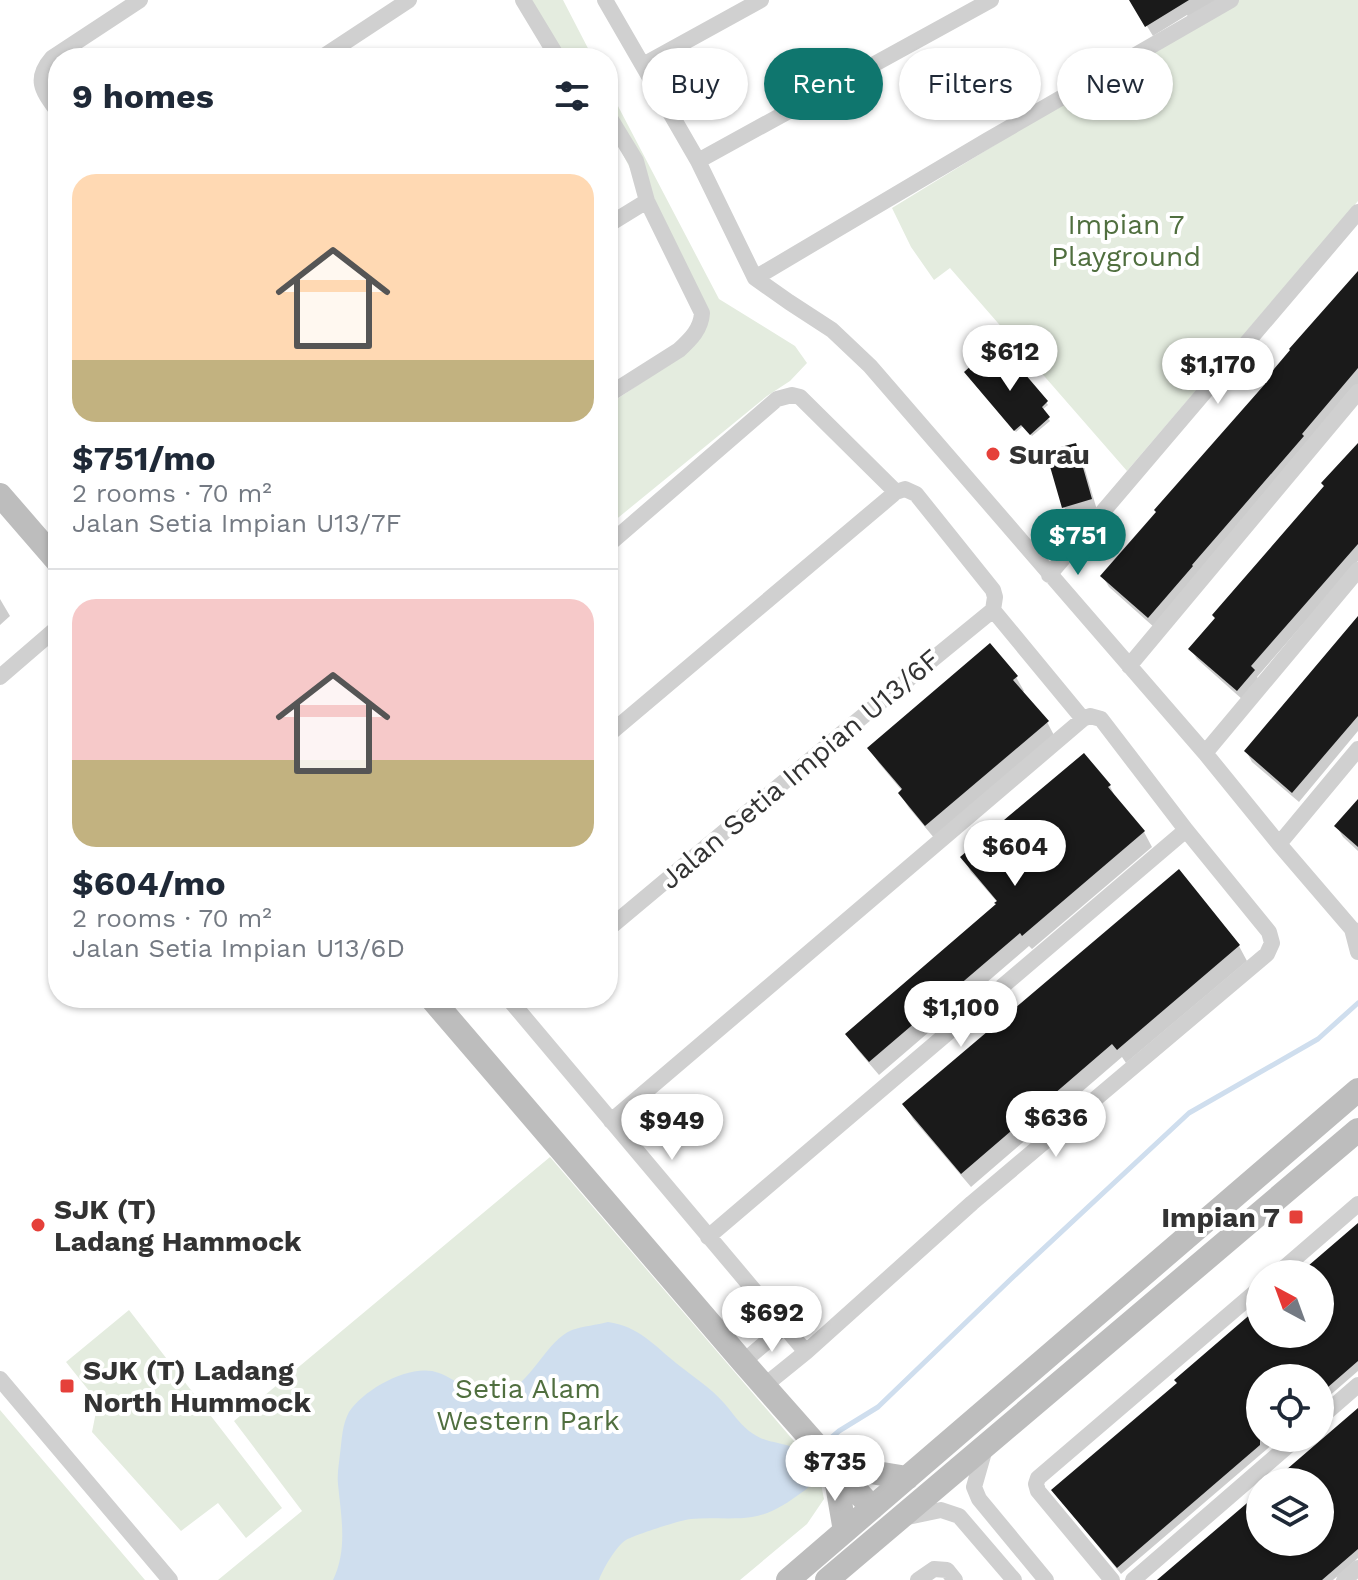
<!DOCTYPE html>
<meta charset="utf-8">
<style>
body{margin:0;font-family:"Work Sans",sans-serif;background:#f6f6f7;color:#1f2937;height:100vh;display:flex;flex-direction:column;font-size:30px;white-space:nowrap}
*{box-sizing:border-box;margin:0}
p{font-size:26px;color:#747a83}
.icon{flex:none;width:44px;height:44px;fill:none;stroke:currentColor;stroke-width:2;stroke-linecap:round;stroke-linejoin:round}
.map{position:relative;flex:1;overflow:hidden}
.details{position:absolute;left:48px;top:48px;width:570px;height:960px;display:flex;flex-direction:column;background:#fff;border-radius:32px;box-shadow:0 2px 6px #0004}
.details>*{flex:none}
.hud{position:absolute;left:642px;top:48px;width:596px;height:72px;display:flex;gap:16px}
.needle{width:52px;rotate:319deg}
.tools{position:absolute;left:1246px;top:1260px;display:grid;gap:16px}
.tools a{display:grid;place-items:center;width:88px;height:88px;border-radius:50%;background:#fff;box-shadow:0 2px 6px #0004;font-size:40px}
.price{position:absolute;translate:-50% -68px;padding:0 18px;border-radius:28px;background:#fff;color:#222;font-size:26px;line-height:52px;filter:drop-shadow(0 2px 4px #0008)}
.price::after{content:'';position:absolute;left:50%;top:48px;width:24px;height:18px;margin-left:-12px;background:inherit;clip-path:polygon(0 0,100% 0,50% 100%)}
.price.current{background:#0f766e;color:#fff}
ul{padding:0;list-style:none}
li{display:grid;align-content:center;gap:16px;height:424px;padding:0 24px}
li+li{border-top:2px solid #e0e1e3}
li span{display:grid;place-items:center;height:248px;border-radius:24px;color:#555}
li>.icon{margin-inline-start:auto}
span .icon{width:144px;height:144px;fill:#fffc;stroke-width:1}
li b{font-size:34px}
h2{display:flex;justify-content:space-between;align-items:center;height:96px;padding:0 24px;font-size:34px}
.chip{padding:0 28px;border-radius:36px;background:#fff;box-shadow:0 2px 6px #0004;font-size:28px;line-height:72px}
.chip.current{background:#0f766e;color:#fff}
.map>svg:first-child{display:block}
</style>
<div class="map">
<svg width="1358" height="1580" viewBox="0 0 1358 1580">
<rect width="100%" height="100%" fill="#fff"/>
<path fill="#e4ecdf" d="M530,0H563L593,58H568L558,47Z
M1231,0H1358V201L1127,471L950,268L934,280L911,247L892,208Z
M608,87L719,299L795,346L807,363L790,381L767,396L608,526V405L686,353L699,323L635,178L608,125Z
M550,1157L818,1469L824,1499L807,1524L740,1580H218L302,1511L234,1421Z
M129,1310L282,1508L246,1538L218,1503L181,1531L92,1432L98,1402L66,1362Z
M0,1410L145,1580H0Z"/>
<path fill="#cfdeee" d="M608,1322C638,1326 654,1345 676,1363C692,1376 710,1387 724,1403C732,1412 739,1423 749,1431C766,1444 778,1441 795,1448C804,1452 811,1462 818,1469C817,1480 810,1487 801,1493C786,1504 771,1514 752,1517C732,1520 711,1517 691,1519C680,1520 635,1535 626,1540C616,1546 603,1569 599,1580H333C348,1549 341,1516 338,1484C337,1473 339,1464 340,1454C342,1439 342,1425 349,1412C364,1389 412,1362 439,1373C459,1380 478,1402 500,1395C533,1384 544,1342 572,1330C583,1326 597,1325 608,1322Z"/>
<path fill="#0003" d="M1131,0H1218L1189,18L1187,15L1153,36Z
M1358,273V385L1155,628L1109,587L1103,577L1266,384Z
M991,373L1046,402L1048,405L1042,410L1050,421L1032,436L1023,426L1016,432L968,375Z
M1075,445L1081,456L1097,510L1070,518L1064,507L1060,463Z
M1358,445V561L1257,677L1260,681L1243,700L1197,659L1191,649Z
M0,599L10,616L0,625Z
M1358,618V731L1299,802L1252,762L1246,751Z
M1016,677L1024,691L1022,693L1047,722L1055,737L935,839L909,808L900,794L903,792L878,762L869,748Z
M1083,755L1110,786L1117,801L1144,832L1152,847L1032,949L1029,946L879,1075L856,1048L847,1034L998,903L971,872L963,857Z
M1358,801V851L1343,837L1337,827Z
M1178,872L1239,946L1247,961L1126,1063L1122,1057L971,1187L913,1119L905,1105Z
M1358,1225V1371L1320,1404V1378H1260V1438H1280L1121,1574L1058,1497L1260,1309V1334H1320V1274H1301Z
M1358,1410V1558L1333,1580H1160L1260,1494V1542H1320V1482H1274Z"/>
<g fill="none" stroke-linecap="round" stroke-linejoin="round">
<path stroke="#cfdeee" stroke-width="5" d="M825,1443L839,1431L878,1407L1012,1278L1189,1113L1318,1039L1358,1003"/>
</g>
<path fill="#1a1a1a" d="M1129,0H1189L1145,27Z
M1358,271V368L1302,434L1304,436L1192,565L1193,566L1148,618L1100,576L1156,512L1154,510L1265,384L1263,382L1290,350L1289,349Z
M1007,353L1048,401L1042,407L1050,417L1030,435L1021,425L1014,431L964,372L981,357L991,370Z
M1076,443L1092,499L1062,508L1049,463L1057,461L1053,449Z
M1358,443V544L1251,666L1255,670L1237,691L1188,649L1215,618L1212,615L1324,486L1321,483Z
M1358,616V716L1292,793L1244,751Z
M990,643L1018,676L1013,680L1049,721L925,826L898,793L902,789L867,748Z
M1084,753L1111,785L1108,787L1145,831L1022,936L1020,933L869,1062L845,1034L996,904L994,903L997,901L960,857Z
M1358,799V847L1334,826Z
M1179,869L1240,945L1117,1050L1112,1044L961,1174L902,1104Z
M1358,1223V1361L1320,1394V1378H1260V1445L1117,1568L1051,1490L1177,1383L1174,1380L1260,1306V1334H1320V1274H1315L1308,1266Z
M1358,1408V1549L1322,1580H1157L1260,1492V1542H1320V1482H1272Z"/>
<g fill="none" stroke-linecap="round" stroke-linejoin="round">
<path stroke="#d0d0d0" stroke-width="16" d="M523,0L558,58
M605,0L698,161L755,278L789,302L832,330L870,366L1205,753L1279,844L1352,929L1358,932
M321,58L409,0
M643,65L761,0
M58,112C43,91 33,80 52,58L140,0
M608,115L636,161L647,201L702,313C701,329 691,339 679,350L608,395
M698,161L991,0
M608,225L647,201
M755,278L988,140L1231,0
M608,545L777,399L792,395L800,397L896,492L905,489L916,494L993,590L995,597L993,610L1083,719L1090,716L1101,719L1186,830L1269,932L1272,943L1267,954L972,1203L806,1352L764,1386
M1049,575L1358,212
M1129,666L1358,392
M0,677L58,627
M608,735L896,492
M1205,753L1358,570
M1279,844L1358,749
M608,929L840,735L993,610
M1352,929L1358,952
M508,998L806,1352
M611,1121L1083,719
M708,1237L1186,830
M1277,1274L1358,1204
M743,1362L784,1327
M0,1379L170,1580
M1320,1418L1358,1385
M986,1445L974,1487L979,1499L1046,1580
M903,1518L941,1510L959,1516L1014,1580
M918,1580L934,1569L947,1570L955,1580
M1112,1580L1038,1491L1036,1484L1038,1478L1260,1288
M1133,1580L1297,1438
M1344,1580L1358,1568"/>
<path stroke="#bdbdbd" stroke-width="24" d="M0,495L58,562
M431,998L743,1362L872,1508
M834,1466L907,1478
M834,1467L845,1531
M788,1580L1358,1090
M827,1580L1358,1130"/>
</g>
<g fill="#e5403a" stroke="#fff" stroke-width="3">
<circle cx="993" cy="454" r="8"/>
<rect x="1288" y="1209" width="16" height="16" rx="4"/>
<circle cx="38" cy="1225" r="8"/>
<rect x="59" y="1378" width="16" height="16" rx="4"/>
</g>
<g text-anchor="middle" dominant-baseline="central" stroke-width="8" stroke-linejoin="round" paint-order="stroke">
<g font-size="28" fill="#506f3f" stroke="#fff">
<text x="1126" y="224">Impian 7<tspan x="1126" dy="32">Playground</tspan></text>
<text x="528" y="1388">Setia Alam<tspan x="528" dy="32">Western Park</tspan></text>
</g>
<g font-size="28" font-weight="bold" fill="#333" stroke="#fff" text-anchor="start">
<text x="1009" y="454">Surau</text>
<text x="54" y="1209">SJK (T)<tspan x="54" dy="32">Ladang Hammock</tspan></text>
<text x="1280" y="1217" text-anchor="end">Impian 7</text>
<text x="83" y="1370">SJK (T) Ladang<tspan x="83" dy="32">North Hummock</tspan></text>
</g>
<g font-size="28" fill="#333" stroke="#fff">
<text transform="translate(800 769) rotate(-40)">Jalan Setia Impian U13/6F</text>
</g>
</g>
</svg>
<div class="tools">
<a><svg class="needle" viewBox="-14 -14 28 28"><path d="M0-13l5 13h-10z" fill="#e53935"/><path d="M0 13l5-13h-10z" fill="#747a83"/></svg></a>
<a><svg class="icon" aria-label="locate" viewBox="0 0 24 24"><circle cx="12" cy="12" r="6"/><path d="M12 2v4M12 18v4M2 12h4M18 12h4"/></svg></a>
<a><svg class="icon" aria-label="layers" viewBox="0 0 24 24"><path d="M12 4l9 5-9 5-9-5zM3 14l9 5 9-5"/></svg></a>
</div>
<b class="price" style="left:1010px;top:393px">$612</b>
<b class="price" style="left:1218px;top:406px">$1,170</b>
<b class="price current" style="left:1078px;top:577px">$751</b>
<b class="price" style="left:1015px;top:888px">$604</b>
<b class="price" style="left:961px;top:1049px">$1,100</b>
<b class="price" style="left:1056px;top:1159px">$636</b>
<b class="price" style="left:672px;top:1162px">$949</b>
<b class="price" style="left:772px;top:1354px">$692</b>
<b class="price" style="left:835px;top:1503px">$735</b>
<div class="hud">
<a class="chip">Buy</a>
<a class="chip current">Rent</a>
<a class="chip">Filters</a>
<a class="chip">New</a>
</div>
<section class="details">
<h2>9 homes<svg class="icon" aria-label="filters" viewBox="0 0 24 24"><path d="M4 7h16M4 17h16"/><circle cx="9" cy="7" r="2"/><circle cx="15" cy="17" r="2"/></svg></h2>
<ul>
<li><span style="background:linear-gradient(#ffd9b3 75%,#c2b280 0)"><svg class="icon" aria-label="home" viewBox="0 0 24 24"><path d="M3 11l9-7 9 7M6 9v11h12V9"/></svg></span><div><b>$751/mo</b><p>2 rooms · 70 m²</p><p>Jalan Setia Impian U13/7F</p></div></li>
<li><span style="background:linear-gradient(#f6c9c9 65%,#c2b280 0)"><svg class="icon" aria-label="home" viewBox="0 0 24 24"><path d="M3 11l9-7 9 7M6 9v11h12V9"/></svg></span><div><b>$604/mo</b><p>2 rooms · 70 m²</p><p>Jalan Setia Impian U13/6D</p></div></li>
</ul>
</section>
</div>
